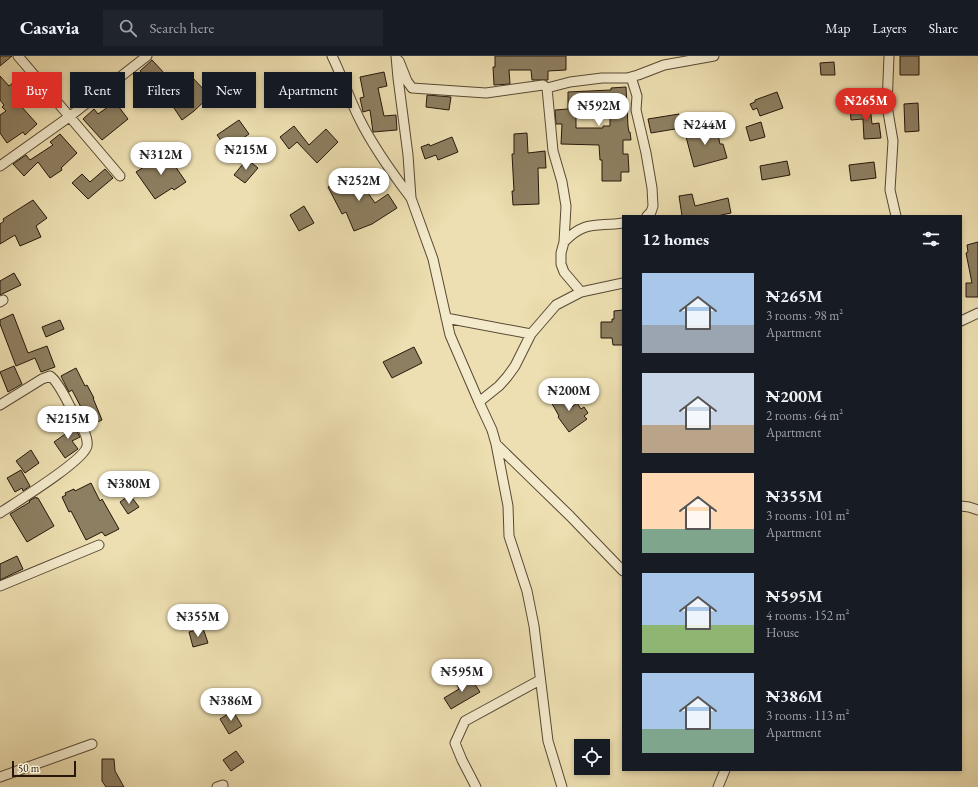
<!DOCTYPE html>
<meta charset="utf-8">
<style>
body{margin:0;font-family:"EB Garamond",serif;background:#20242c;color:#f1f3f6;height:100vh;display:flex;flex-direction:column;font-size:15px;white-space:nowrap}
*{box-sizing:border-box;margin:0}
p{font-size:13px;color:#9ea1a6}
.icon{flex:none;width:22px;height:22px;fill:none;stroke:currentColor;stroke-width:2;stroke-linecap:round;stroke-linejoin:round}
.map{position:relative;flex:1;overflow:hidden}
.drawer{position:absolute;left:622px;top:159px;width:340px;height:556px;display:flex;flex-direction:column;background:#171b24;border-radius:0px;box-shadow:0 2px 6px #0003}
.drawer>*{flex:none}
.top-card{position:absolute;left:12px;top:16px;width:380px;height:36px;display:flex;gap:8px}
.controls{position:absolute;left:574px;top:683px;display:grid;gap:8px}
.controls a{display:grid;place-items:center;width:36px;height:36px;border-radius:0px;background:#171b24;box-shadow:0 2px 6px #0003;font-size:20px}
.scale{position:absolute;left:12px;bottom:10px;width:64px;box-sizing:border-box;padding-left:4px;border:2px solid #26170a;border-top:0;font-size:11px;line-height:14px;white-space:nowrap;color:#26170a;-webkit-text-stroke:3px #f3eacc;paint-order:stroke}
.price{position:absolute;translate:-50% -34px;padding:0 9px;border-radius:14px;background:#fff;color:#222;font-size:13px;line-height:26px;filter:drop-shadow(0 1px 2px #0008)}
.price::after{content:'';position:absolute;left:50%;top:24px;width:12px;height:9px;margin-left:-6px;background:inherit;clip-path:polygon(0 0,100% 0,50% 100%)}
.price.current{background:#d93025;color:#fff}
ul{padding:0;list-style:none}
li{display:flex;align-items:center;gap:12px;height:100px;padding:0 20px}
li span{display:grid;place-items:center;flex:none;width:112px;height:80px;border-radius:0px;color:#555}
li>.icon{margin-inline-start:auto}
span .icon{width:48px;height:48px;fill:#fffc;stroke-width:1}
li b{font-size:17px}
h2{display:flex;justify-content:space-between;align-items:center;height:48px;padding:0 20px;font-size:17px}
.tag{padding:0 14px;border-radius:0px;background:#171b24;box-shadow:0 2px 6px #0003;font-size:14px;line-height:36px}
.tag.current{background:#d93025;color:#fff}
header{display:flex;align-items:center;gap:24px;box-sizing:border-box;height:56px;padding:0 20px;background:#171b24;border-bottom:1px solid #363941}
header strong{font-size:19px}
nav{display:flex;gap:22px;margin-inline-start:auto;font-size:14px}
.search{width:280px;height:36px;background:#20242c;display:flex;align-items:center;gap:10px;box-sizing:border-box;padding:0 14px;border-radius:0px;color:#9ea1a6;font-size:15px}
.map>svg:first-child{display:block}
</style>
<header>
<strong>Casavia</strong>
<div class="search"><svg class="icon" aria-label="search" viewBox="0 0 24 24"><circle cx="10" cy="10" r="6"/><path d="M15 15l6 6"/></svg>Search here</div>
<nav><a>Map</a><a>Layers</a><a>Share</a></nav>
</header>
<div class="map">
<svg width="978" height="731" viewBox="0 0 978 731">
<rect width="100%" height="100%" fill="#eddfb1"/>
<filter id="stains"><feTurbulence type="fractalNoise" baseFrequency=".005" numOctaves="4"/><feColorMatrix values="0 0 0 0 .2 0 0 0 0 .09 0 0 0 0 .02 0 0 0 .5 -.17"/></filter>
<radialGradient id="worn" r=".72"><stop offset=".6" stop-color="#630" stop-opacity="0"/><stop offset="1" stop-color="#630" stop-opacity=".3"/></radialGradient>
<path fill="#8d7f61" stroke="#26170a" fill-rule="evenodd" d="M0,0H12L0,10Z
M495,0H566V14L548,15V24H532L531,14H509L510,28L494,29L493,11H495Z
M900,0H919V19H900Z
M152,4L177,31L190,19L210,40L194,55L182,64L164,37L162,39L140,15Z
M834,6L835,19H821L820,7Z
M384,16L387,30L378,32L384,60L396,59L397,74L373,76L370,54L363,56L360,42L364,41L360,21Z
M24,18L34,32L19,43L22,47L20,49L37,68L25,79L23,76L7,87L0,77V59L6,55L2,51L4,49L0,44V20L9,30Z
M626,31L628,70L629,76H630L631,84H623V98H628L629,116H621V125H602V104H600L599,89L561,88L562,68H556L555,54L568,53V36L611,34V32ZM592,47H610V70H603V72H576V48Z
M777,36L783,52L760,60L757,52L753,54L750,48L755,46V44Z
M427,39L451,41L449,54L426,51Z
M115,46L128,63L102,84L83,63L94,53L98,58Z
M918,47L919,75L905,76L904,48Z
M870,50L872,68L879,67L881,82L864,83L863,63L851,64L850,52Z
M679,58L681,72L651,77L648,63Z
M239,64L249,78L227,93L217,79Z
M761,66L765,81L750,85L746,71Z
M294,70L309,89L326,73L338,86L317,107L297,86L289,93L280,81Z
M713,70L714,75L717,74L720,88H723L727,102L694,111L685,77Z
M527,77L528,97L545,95L546,112H538L539,148L513,149L512,135H514L512,98H514V78Z
M60,78L77,97L61,112L62,114L50,122L38,106L24,120L13,108L26,99L30,104L53,89L50,86Z
M452,81L458,96L438,104L436,99L425,103L421,91L429,88L430,90Z
M166,97L186,126L174,134L172,132L155,143L136,116Z
M247,103L258,112L245,127L234,119Z
M787,105L790,119L762,124L760,110Z
M874,106L876,122L851,125L849,109Z
M105,113L113,122L88,143L72,127L82,118L90,126Z
M355,115L366,134L375,147L388,138L397,152L372,168L354,175L346,156L342,158L328,131Z
M692,138L695,150L728,142L731,157L717,160H682L679,140Z
M33,144L47,162L36,170L41,181L20,190L15,179L0,188V168L4,165L3,163Z
M304,150L314,167L299,175L290,159Z
M978,186V241H966V227H972L966,197L968,196L967,189Z
M14,217L21,229L0,239V225Z
M623,254V289H613L612,282H601V266H612V263H614V255Z
M13,258L28,297L47,290L55,311L41,316L35,302L16,310L0,268V264Z
M60,264L64,273L46,281L42,271Z
M414,291L422,307L392,322L383,306Z
M14,310L22,328L8,336L0,316Z
M76,312L85,330L87,329L94,342H93L102,364L88,370L82,358L84,357L72,334L69,336L61,320Z
M565,337L572,351L577,347L581,353L584,351L588,357L584,360L587,363L569,376L558,361L559,360L550,344Z
M69,362L80,381L72,385L78,393L65,402L54,386L68,376L62,366Z
M31,394L39,407L25,417L16,405Z
M21,414L30,430L23,435L22,432L15,436L7,422Z
M120,421L124,431L114,435L110,425Z
M91,427L100,445L102,443L119,473L105,480L102,476L86,484L71,455L69,456L62,441L66,439L65,437L74,433L75,435Z
M130,439L139,451L128,458L120,446Z
M36,441V442H38L54,470L27,486L10,458L30,446L29,445Z
M17,500L23,513L0,524V508Z
M203,572L208,587L193,591L189,576Z
M470,621L480,636L451,653L444,642L459,633L457,629Z
M233,655L242,670L229,678L220,663Z
M236,695L244,706L231,715L223,704Z
M102,703H114L115,715L124,731H106L102,725Z"/>
<g fill="none" stroke-linecap="round" stroke-linejoin="round">
<defs>
<path id="minor" d="M18,0L120,120
M332,0C342,20 349,42 359,62C373,91 392,117 411,142
M396,0L398,22L408,99L411,142L433,203L450,279L479,346L492,374L496,388L508,450L509,480L527,535L534,570L548,685L562,731
M889,0L887,50L893,85L890,134L896,160
M399,5L407,25L412,32L486,37L543,29L547,32L553,95L562,126L566,150L564,186L561,197V208L564,216L581,236
M631,21L637,40L636,54L646,97L652,132L653,150L651,156L647,160
M547,32L570,26L602,22H627L638,19L664,9L714,0
M0,110L69,61L147,0
M564,186C585,164 596,171 623,167
M0,246L3,244
M446,262L531,278
M961,265L978,257
M479,346L499,330L507,321L515,310L531,278L556,249L581,236L623,227
M0,349L42,323L50,320C58,325 67,345 72,354C77,362 89,380 87,390C85,404 15,447 0,457
M496,388L570,460L623,515
M961,450L969,451L978,454
M0,530L99,489
M0,721L92,688
M217,731L223,729
M476,731L462,704L455,687L465,665L540,624
M718,731L725,714"/>
</defs>
<use href="#minor" stroke="#584934" stroke-width="11"/>
<use href="#minor" stroke="#f3eacc" stroke-width="9"/>
</g>
<rect width="100%" height="100%" filter="url(#stains)"/>
<rect width="100%" height="100%" fill="url(#worn)"/>
</svg>
<div class="controls">
<a><svg class="icon" aria-label="locate" viewBox="0 0 24 24"><circle cx="12" cy="12" r="6"/><path d="M12 2v4M12 18v4M2 12h4M18 12h4"/></svg></a>
</div>
<div class="scale">50 m</div>
<b class="price current" style="left:866px;top:66px">₦265M</b>
<b class="price" style="left:599px;top:71px">₦592M</b>
<b class="price" style="left:705px;top:90px">₦244M</b>
<b class="price" style="left:246px;top:115px">₦215M</b>
<b class="price" style="left:161px;top:120px">₦312M</b>
<b class="price" style="left:359px;top:146px">₦252M</b>
<b class="price" style="left:569px;top:356px">₦200M</b>
<b class="price" style="left:68px;top:384px">₦215M</b>
<b class="price" style="left:129px;top:449px">₦380M</b>
<b class="price" style="left:198px;top:582px">₦355M</b>
<b class="price" style="left:462px;top:637px">₦595M</b>
<b class="price" style="left:231px;top:666px">₦386M</b>
<div class="top-card">
<a class="tag current">Buy</a>
<a class="tag">Rent</a>
<a class="tag">Filters</a>
<a class="tag">New</a>
<a class="tag">Apartment</a>
</div>
<section class="drawer">
<h2>12 homes<svg class="icon" aria-label="filters" viewBox="0 0 24 24"><path d="M4 7h16M4 17h16"/><circle cx="9" cy="7" r="2"/><circle cx="15" cy="17" r="2"/></svg></h2>
<ul>
<li><span style="background:linear-gradient(#a9c7e8 65%,#9aa5b1 0)"><svg class="icon" aria-label="home" viewBox="0 0 24 24"><path d="M3 11l9-7 9 7M6 9v11h12V9"/></svg></span><div><b>₦265M</b><p>3 rooms · 98 m²</p><p>Apartment</p></div></li>
<li><span style="background:linear-gradient(#c9d6e8 65%,#b9a48a 0)"><svg class="icon" aria-label="home" viewBox="0 0 24 24"><path d="M3 11l9-7 9 7M6 9v11h12V9"/></svg></span><div><b>₦200M</b><p>2 rooms · 64 m²</p><p>Apartment</p></div></li>
<li><span style="background:linear-gradient(#ffd9b3 70%,#7fa58c 0)"><svg class="icon" aria-label="home" viewBox="0 0 24 24"><path d="M3 11l9-7 9 7M6 9v11h12V9"/></svg></span><div><b>₦355M</b><p>3 rooms · 101 m²</p><p>Apartment</p></div></li>
<li><span style="background:linear-gradient(#a9c7e8 65%,#8fb573 0)"><svg class="icon" aria-label="home" viewBox="0 0 24 24"><path d="M3 11l9-7 9 7M6 9v11h12V9"/></svg></span><div><b>₦595M</b><p>4 rooms · 152 m²</p><p>House</p></div></li>
<li><span style="background:linear-gradient(#a9c7e8 70%,#7fa58c 0)"><svg class="icon" aria-label="home" viewBox="0 0 24 24"><path d="M3 11l9-7 9 7M6 9v11h12V9"/></svg></span><div><b>₦386M</b><p>3 rooms · 113 m²</p><p>Apartment</p></div></li>
</ul>
</section>
</div>
